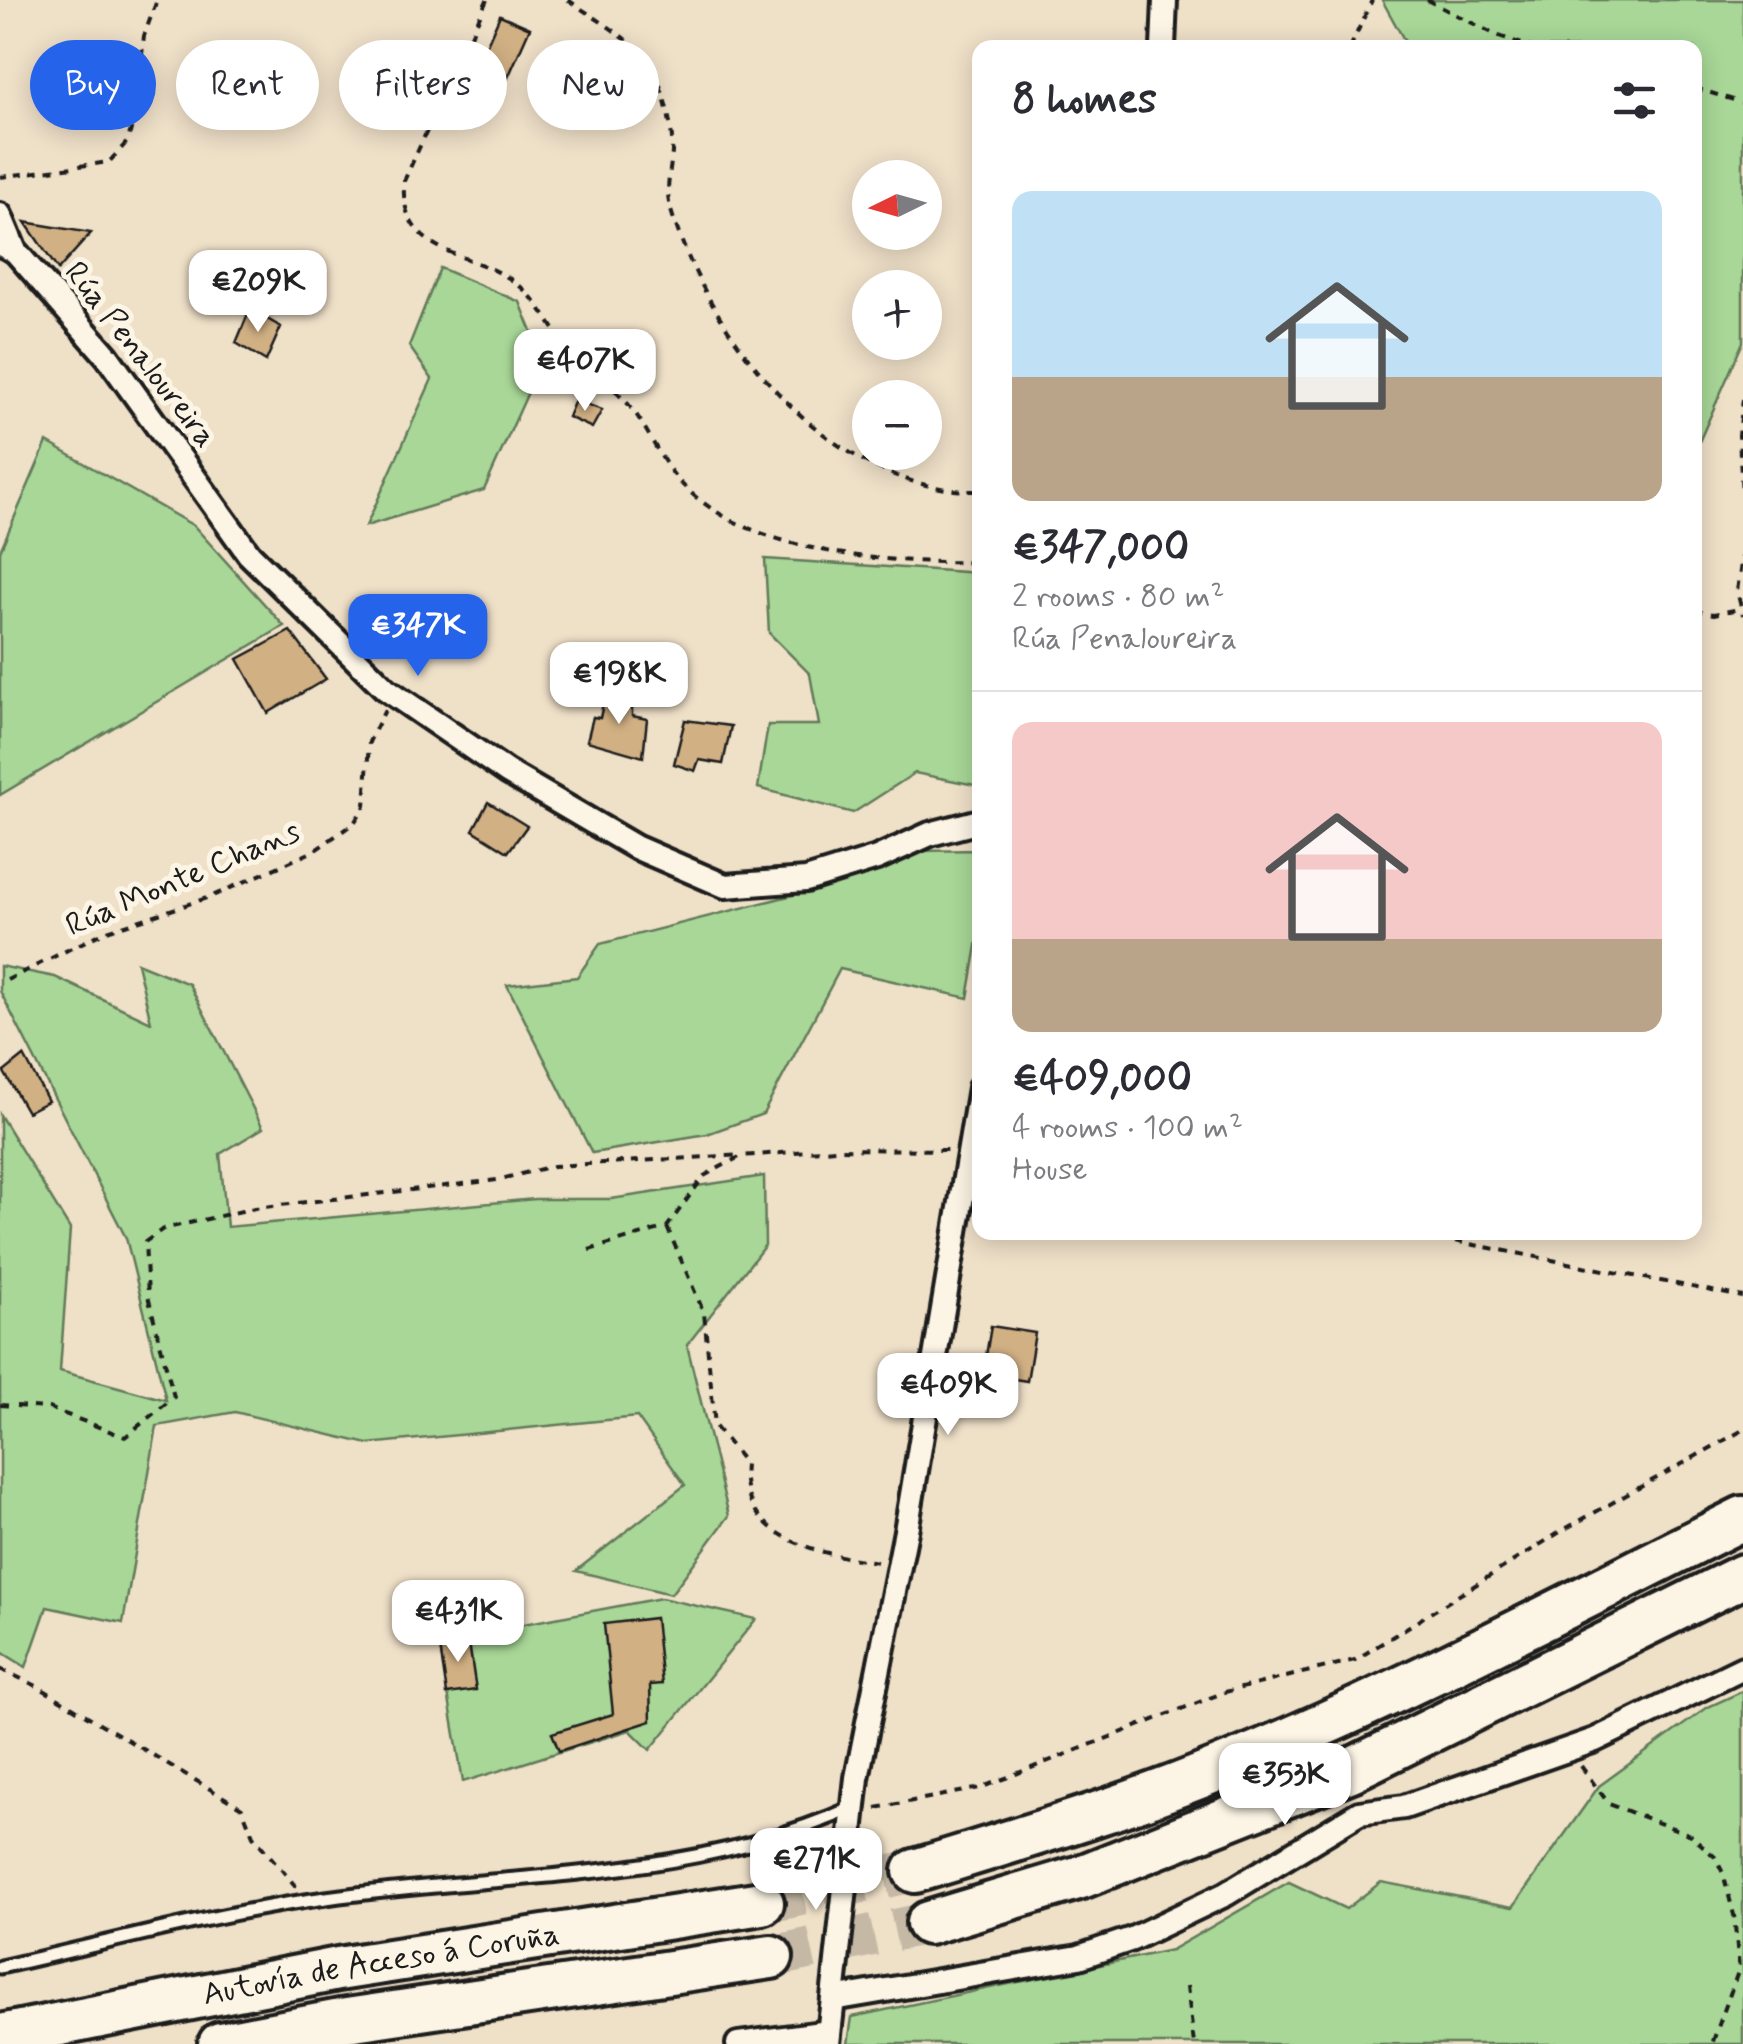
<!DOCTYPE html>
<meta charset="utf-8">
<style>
body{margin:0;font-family:Mynerve,sans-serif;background:#f7f7f7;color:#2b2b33;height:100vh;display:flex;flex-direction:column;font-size:38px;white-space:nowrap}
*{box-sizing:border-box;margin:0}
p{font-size:32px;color:#7c7c81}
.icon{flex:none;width:55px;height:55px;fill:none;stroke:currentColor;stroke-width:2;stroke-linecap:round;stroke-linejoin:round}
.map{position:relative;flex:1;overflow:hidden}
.sheet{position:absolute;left:972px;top:40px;width:730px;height:1200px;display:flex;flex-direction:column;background:#fff;border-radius:20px;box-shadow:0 5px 25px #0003}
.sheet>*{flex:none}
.banner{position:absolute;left:30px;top:40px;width:792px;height:90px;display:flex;gap:20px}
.needle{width:65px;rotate:265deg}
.controls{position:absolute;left:852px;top:160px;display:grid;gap:20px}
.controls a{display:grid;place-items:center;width:90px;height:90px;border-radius:50%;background:#fff;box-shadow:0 5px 25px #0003;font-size:50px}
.price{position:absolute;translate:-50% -85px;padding:0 22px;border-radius:20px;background:#fff;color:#222;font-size:32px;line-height:65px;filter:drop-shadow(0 2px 5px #0008)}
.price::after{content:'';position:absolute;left:50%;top:60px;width:30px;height:22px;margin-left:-15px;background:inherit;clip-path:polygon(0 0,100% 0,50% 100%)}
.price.on{background:#2563eb;color:#fff}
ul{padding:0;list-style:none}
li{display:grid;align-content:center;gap:20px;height:530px;padding:0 40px}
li+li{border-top:2px solid #e1e1e2}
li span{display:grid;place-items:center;height:310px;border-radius:20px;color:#555}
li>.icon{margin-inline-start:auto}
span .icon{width:180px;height:180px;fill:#fffc;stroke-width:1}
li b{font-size:42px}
h2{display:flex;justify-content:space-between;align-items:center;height:120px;padding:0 40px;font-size:42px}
.chip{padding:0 35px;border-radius:45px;background:#fff;box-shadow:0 5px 25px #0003;font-size:35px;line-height:90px}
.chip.on{background:#2563eb;color:#fff}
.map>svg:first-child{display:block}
</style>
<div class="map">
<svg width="1743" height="2044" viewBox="0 0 1743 2044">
<rect width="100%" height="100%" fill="#efe0c8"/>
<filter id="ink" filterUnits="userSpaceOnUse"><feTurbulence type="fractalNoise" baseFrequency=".01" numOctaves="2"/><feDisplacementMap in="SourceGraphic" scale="20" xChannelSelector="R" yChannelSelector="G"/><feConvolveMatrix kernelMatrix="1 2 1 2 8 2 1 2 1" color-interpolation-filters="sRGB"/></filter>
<g filter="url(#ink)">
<path fill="#a8d797" stroke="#627a5a" stroke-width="2.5" d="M1382,0H1743V342L1695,451V48L1408,47Z
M440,268L520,302L543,359L484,490L366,526L432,379L409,346Z
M47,442L194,526L284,626L0,795V551Z
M765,559L980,573V786L915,773L853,813L758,788L768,725H819L810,674L769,633Z
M980,850V928L968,998L840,969L763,1114L707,1134L592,1153L507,985L577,977L600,944L828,886L919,851Z
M137,963L189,984L263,1128L220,1154L227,1227L535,1199H611L764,1176L765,1245L687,1345L729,1516L671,1594L576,1571L685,1485L637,1417L368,1444L235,1412L157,1426L123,1623L47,1607L26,1667L0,1651V1115L70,1229L60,1371L166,1400L126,1238L0,991V966L55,977L151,1022Z
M661,1598L756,1619L650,1750L630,1730L463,1782L439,1640Z
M1743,1691V2044H848L852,2017L1171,1950L1289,1882L1346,1909L1381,1882L1513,1907L1599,1786L1708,1707Z"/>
<path fill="#d1b084" stroke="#1c1c1c" stroke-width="2.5" d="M500,15L530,28L502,91L472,78Z
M25,222L91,233L58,270Z
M250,309L281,327L266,361L236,343Z
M575,400L602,410L592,428L568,417Z
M290,631L326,679L268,713L238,659Z
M605,694L632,701V716L647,719L643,757L587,741L593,717L600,718Z
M685,720L731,726L723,764L699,760L695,771L674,764Z
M488,802L527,826L508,852L473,830Z
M24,1056L48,1101L27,1112L4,1072Z
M991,1326L1035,1333L1027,1381L983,1374Z
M655,1618L662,1684L650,1685L651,1721L559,1751L552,1733L613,1714L604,1624Z
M468,1636L476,1690L447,1694L439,1640Z"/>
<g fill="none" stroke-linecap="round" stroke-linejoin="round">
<path stroke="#c5b9a6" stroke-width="42" stroke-dasharray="42 21" stroke-linecap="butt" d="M762,1903L915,1871
M771,1957L928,1923"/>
<defs>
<path id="lane" d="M0,1967C108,1943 216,1913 326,1898C503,1873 689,1882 854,1807"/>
<path id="street" d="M1163,48L1165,0
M0,215L15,251
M0,244L15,251L107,356L249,554L386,689L507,772L635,847L725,886L806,880L877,858L930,834L980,821
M833,1999L1079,1957L1132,1939L1226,1894L1359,1813L1404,1807L1595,1740L1743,1668
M738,2044L829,2032
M828,2044L857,1778L906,1531L980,1088"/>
<g id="highway">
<path d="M915,1871C1022,1838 1128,1807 1231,1764C1406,1692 1574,1602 1743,1518"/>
<path d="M928,1923L1081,1877L1351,1770L1743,1576"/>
<path id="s1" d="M0,2036L338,1969L762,1903"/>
<path d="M220,2044L340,2021L771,1957"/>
</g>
</defs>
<use href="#lane" stroke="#1c1c1c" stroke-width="19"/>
<use href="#street" stroke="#1c1c1c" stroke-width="30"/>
<use href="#highway" stroke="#1c1c1c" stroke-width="50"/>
<path stroke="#1c1c1c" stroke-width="4" stroke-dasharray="8 8" stroke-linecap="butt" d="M487,0L404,181C399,262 478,248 522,288C544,307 553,333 573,354C590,372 612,386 629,405C648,428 659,459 679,481C745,554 888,564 980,562
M568,0C594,18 633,39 651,66C661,81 671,120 672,139C674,161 664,186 670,207C708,337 832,494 980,491
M1427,0L1496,35L1534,48
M1350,48L1372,0
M1695,88L1743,103
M0,177L109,162L128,141L136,109L144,36L157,0
M1743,399L1739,435L1743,516
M1743,550L1737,591L1743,615
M1695,611L1714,614L1739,609
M7,980L104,932L210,897L314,851L354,823L365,806L369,742L385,710
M667,1227L704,1313L715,1426L745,1464C738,1538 820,1555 879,1562
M1408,1232L1743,1297
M589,1250L667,1227L704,1176L741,1156L835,1149L950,1150
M0,1405L49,1408L125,1437L174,1397L148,1296L145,1242L163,1229L255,1208L497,1180L553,1166L742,1155
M0,1669L37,1686L242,1808L253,1836L298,1889
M1581,1766L1609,1804L1691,1835L1715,1857L1723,1873L1734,1915L1739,1969L1712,2044
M876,1808L980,1788L1225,1692L1355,1660L1565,1529L1743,1430
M1187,1986L1194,2044"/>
<use href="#lane" stroke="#fcf5e5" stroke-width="11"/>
<use href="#street" stroke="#fcf5e5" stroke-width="22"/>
<use href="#highway" stroke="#fcf5e5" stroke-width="42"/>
</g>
</g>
<g text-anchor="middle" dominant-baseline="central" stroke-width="10" stroke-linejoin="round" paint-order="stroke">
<g font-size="32" fill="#1c1c1c" stroke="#fcf5e5">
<text transform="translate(140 355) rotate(52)">Rúa Penaloureira</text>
<text transform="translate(183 879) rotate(-23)">Rúa Monte Chans</text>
<text stroke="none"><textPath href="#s1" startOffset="388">Autovía de Acceso á Coruña</textPath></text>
</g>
</g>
</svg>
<div class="controls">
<a><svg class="needle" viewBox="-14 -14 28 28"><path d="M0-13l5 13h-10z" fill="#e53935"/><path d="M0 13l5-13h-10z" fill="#7c7c81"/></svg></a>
<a>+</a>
<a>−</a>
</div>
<b class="price" style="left:258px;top:335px">€209K</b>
<b class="price" style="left:585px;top:414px">€407K</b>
<b class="price on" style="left:418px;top:679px">€347K</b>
<b class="price" style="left:619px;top:727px">€198K</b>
<b class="price" style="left:948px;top:1438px">€409K</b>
<b class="price" style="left:458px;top:1665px">€431K</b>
<b class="price" style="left:1285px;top:1828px">€353K</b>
<b class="price" style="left:816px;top:1913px">€271K</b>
<div class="banner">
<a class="chip on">Buy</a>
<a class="chip">Rent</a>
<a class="chip">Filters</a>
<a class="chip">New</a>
</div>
<section class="sheet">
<h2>8 homes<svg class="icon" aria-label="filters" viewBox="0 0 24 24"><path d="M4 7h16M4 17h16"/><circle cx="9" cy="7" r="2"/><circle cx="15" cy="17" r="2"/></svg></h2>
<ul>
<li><span style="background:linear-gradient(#bfe0f5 60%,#b9a48a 0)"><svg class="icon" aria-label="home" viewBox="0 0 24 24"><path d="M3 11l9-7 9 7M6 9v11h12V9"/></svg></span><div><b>€347,000</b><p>2 rooms · 80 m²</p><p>Rúa Penaloureira</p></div></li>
<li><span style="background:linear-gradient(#f6c9c9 70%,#b9a48a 0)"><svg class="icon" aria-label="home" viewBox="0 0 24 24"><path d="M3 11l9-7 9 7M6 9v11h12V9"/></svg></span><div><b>€409,000</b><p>4 rooms · 100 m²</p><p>House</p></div></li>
</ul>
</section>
</div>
